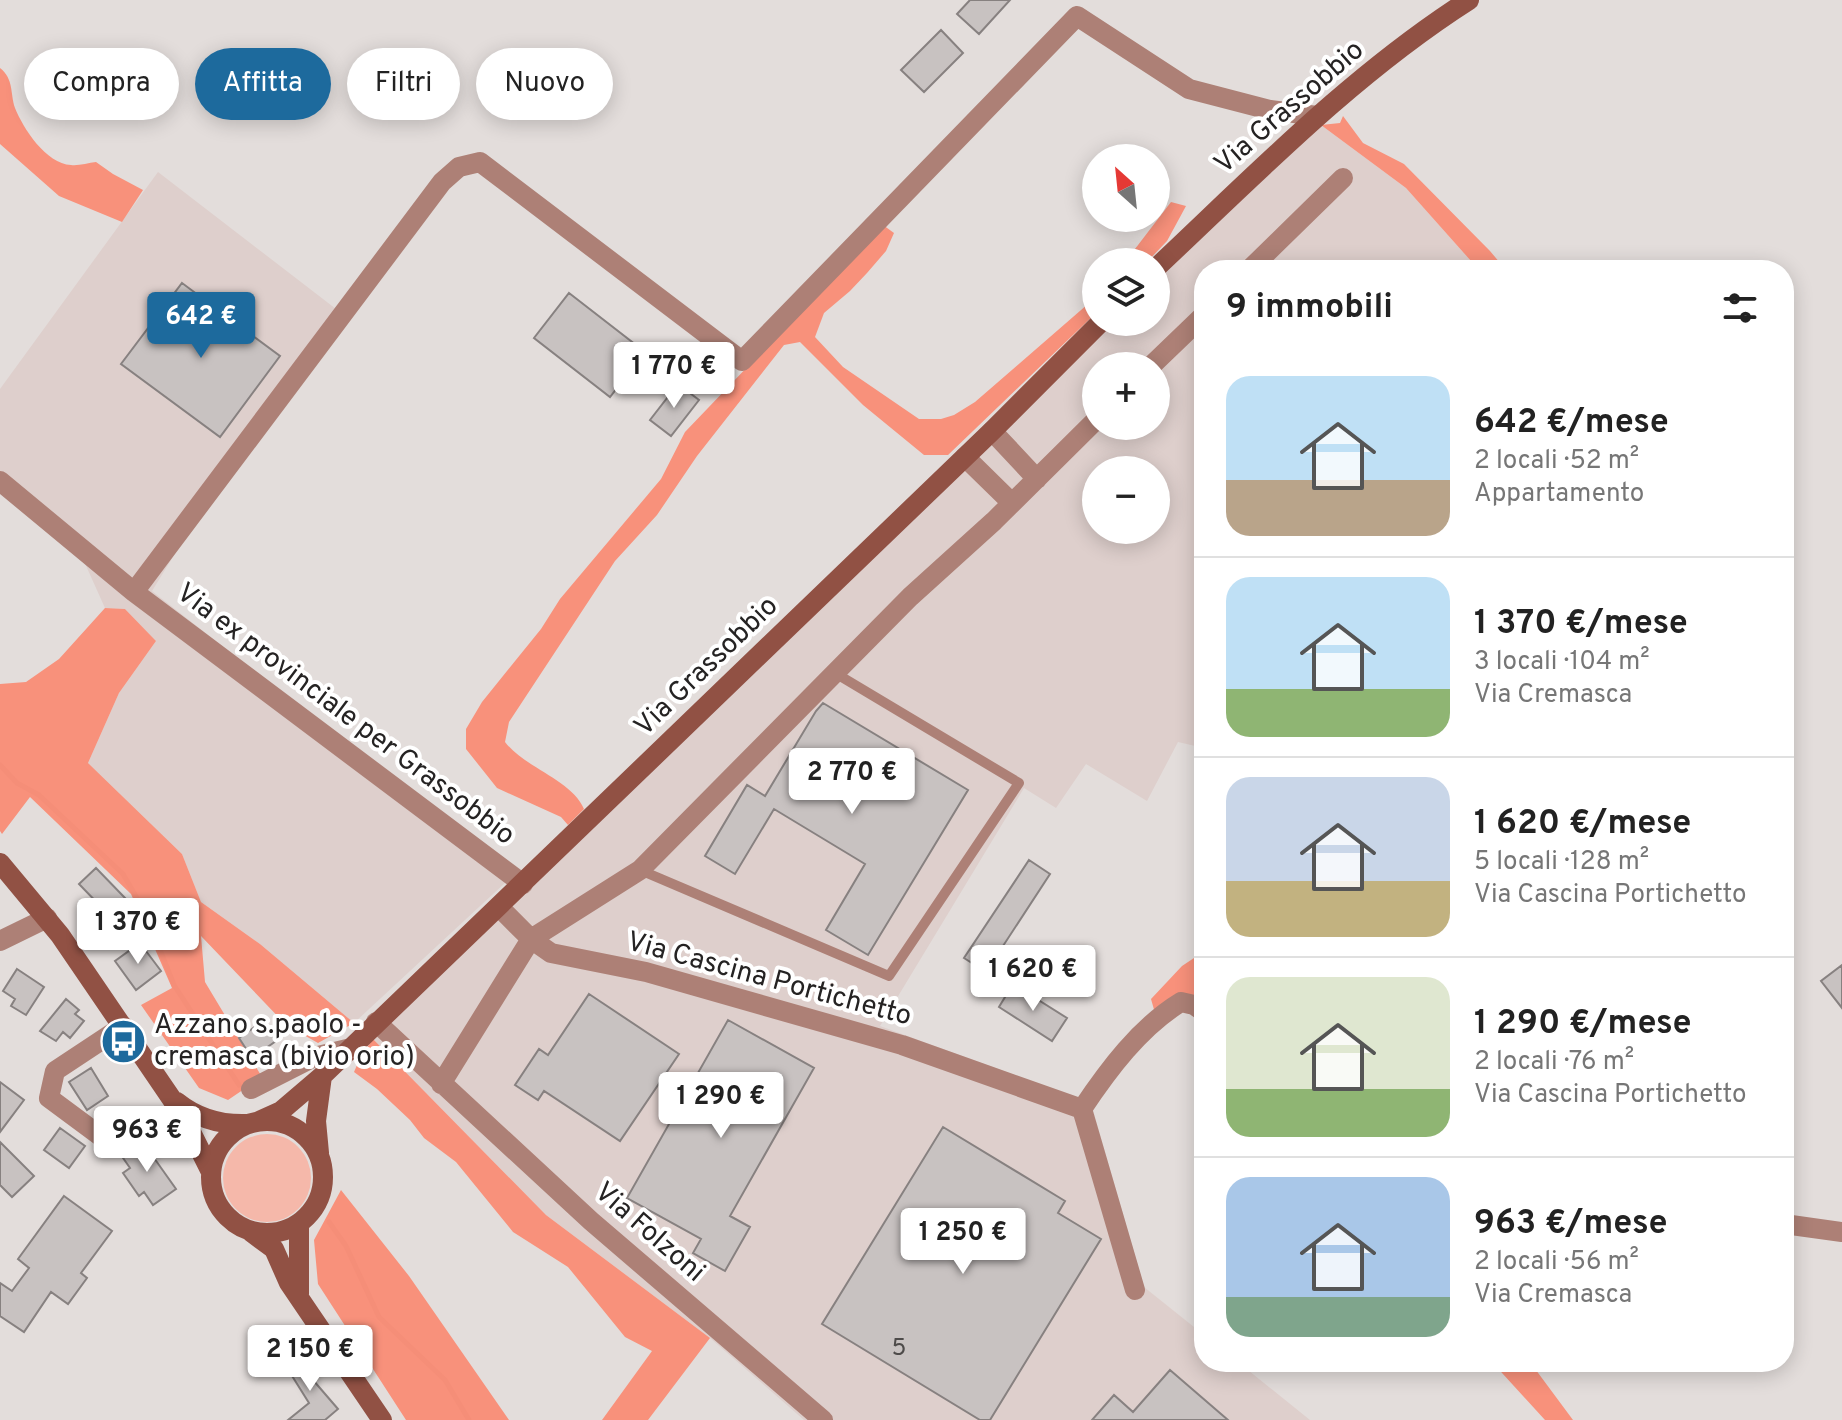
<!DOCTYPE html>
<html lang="it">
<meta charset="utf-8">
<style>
body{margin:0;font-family:Overpass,sans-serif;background:#f6f6f6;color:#222;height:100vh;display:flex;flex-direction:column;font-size:30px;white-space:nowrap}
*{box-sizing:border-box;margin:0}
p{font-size:26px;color:#767676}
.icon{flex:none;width:44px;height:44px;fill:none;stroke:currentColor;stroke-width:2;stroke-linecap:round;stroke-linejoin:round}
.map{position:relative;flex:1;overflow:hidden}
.side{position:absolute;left:1194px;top:260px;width:600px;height:1112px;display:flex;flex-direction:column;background:#fff;border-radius:32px;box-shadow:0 4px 20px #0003}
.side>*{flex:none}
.guide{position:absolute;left:24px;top:48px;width:760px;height:72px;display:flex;gap:16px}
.needle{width:52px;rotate:333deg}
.buttons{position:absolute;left:1082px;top:144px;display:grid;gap:16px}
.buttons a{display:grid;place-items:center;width:88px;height:88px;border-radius:50%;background:#fff;box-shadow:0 4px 20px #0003;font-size:40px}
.price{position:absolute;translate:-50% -68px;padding:0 18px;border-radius:8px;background:#fff;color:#222;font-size:26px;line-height:52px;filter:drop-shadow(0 2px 4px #0008)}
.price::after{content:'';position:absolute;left:50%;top:48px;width:24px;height:18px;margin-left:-12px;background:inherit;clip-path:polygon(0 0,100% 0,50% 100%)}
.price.active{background:#1d6a9d;color:#fff}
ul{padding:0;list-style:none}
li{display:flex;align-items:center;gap:24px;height:200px;padding:0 32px}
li+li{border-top:2px solid #e0e0e0}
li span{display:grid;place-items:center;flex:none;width:224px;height:160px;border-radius:24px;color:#555}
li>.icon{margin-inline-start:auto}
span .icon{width:96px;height:96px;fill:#fffc;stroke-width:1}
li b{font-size:34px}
h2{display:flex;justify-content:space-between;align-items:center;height:96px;padding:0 32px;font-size:34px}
.pill{padding:0 28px;border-radius:36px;background:#fff;box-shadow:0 4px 20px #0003;font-size:28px;line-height:72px}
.pill.active{background:#1d6a9d;color:#fff}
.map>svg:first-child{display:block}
</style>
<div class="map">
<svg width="1842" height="1420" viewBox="0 0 1842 1420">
<rect width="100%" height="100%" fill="#e3dddb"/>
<path fill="#decfcc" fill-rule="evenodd" d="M1321,125L1406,188L1479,270H1204V748L1178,742L1147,801L1086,764L1056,808L1024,788L880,1026L1091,1103L1144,1287L1204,1335V1362H1238L1310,1420H804L710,1338L546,1215L373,1039L1114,322H1156V282ZM1096,366H1156V426H1096ZM1096,470H1156V530H1096Z
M158,172L349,319L195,521L152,591L350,746L520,869L354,1023L260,944L201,902L182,854L88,763L119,693L156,641L125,609L105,608L83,559L0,488V389Z"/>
<path fill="#f5b8aa" d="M223 1178a44 44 0 1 1 88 0a44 44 0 1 1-88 0Z"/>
<path fill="#f8917b" d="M0,68C14,79 10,93 15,108C23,128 46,164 71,165C78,166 88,163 96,162L113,174L143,190L122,222L59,196L0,144Z
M1343,116L1363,143L1404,164L1490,251L1506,270H1479L1406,188L1321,125L1340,123Z
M1171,202L1186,206L1167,241L1147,262H1125Z
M883,225L894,233L886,251L867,273L850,291L824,313L815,337L843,367L919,419H941L954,415L975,402L1096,297V313L948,455H924L863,405L800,342L784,345L697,456L657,515L615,561L509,722L505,742C525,768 572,780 584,809L568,825L561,817L497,788L466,749V729L482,702L541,629L560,599L661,479L685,432Z
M105,608L125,609L156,641L119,693L88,763L182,854L201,902L260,944L354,1023L318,1043L286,1025L201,936L205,982L262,1077L228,1100L199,1088L141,1005L172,988L131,894L30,797L2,834L0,831V684L26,682L59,659Z
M1194,958L1204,962V1001L1155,1013L1151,999L1182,966Z
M373,1039L546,1215L710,1338L648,1420H602L652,1351L625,1337L568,1267L513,1232L456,1162L424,1138L410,1120L377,1089L354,1072L361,1056Z
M341,1190L409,1276L509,1420H406L318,1284L314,1240Z
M1492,1362H1530L1573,1420H1545Z"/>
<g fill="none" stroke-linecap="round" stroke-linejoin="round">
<path stroke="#f58e78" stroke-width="5" d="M0,765L17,783L39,795L123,874L145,912L174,985L239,1085
M329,1222L346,1246L379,1317L445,1380L469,1420"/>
</g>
<path fill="#c8c2c1" stroke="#878180" stroke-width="2" d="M970,0H1010L979,34L957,14Z
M941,30L963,53L924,92L901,70Z
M182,283L280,356L220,437L121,364Z
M569,293L645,352L610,397L534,338Z
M678,384L699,400L671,436L650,420Z
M823,703L968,790L868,955L826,930L865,864L774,809L735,874L705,856L747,785L765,796L816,711Z
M1029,860L1050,874L986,972L964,958Z
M96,868L126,899L109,915L79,884Z
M140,943L161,971L136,990L115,961Z
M1842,965V1008L1821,981Z
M17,969L44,987L26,1015L11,1006L15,999L3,991Z
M1013,984L1067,1018L1052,1041L999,1007Z
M589,994L679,1054L620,1141L544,1091L538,1100L515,1085L539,1049L548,1055Z
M66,999L79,1010L75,1014L84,1021L70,1038L63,1032L56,1041L40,1031Z
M728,1020L814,1068L730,1216L750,1227L725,1271L693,1253L701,1239L627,1198Z
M263,1021L276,1041L252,1058L239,1038Z
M91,1068L108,1096L87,1110L69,1082Z
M0,1082L24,1100L0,1132Z
M943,1127L1065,1201L1058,1213L1101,1239L990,1420H980L822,1324Z
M60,1128L85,1146L69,1168L44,1150Z
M142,1141L176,1189L153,1205L144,1192L139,1196L123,1173L130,1168L121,1155Z
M0,1142L34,1176L12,1197L0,1185Z
M64,1196L112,1231L81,1273L87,1278L68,1304L51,1292L24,1332L0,1316V1283L12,1291L29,1268L18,1259Z
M299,1353L314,1378L313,1380L338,1409L325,1420H288L309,1403L284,1363Z
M1170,1370L1228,1420H1092L1114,1395L1133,1412Z"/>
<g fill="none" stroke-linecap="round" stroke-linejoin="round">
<path stroke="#ad8076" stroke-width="10" d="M640,870L889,976L1019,783L835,673"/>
<path stroke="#ad8076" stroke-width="20" d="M1249,270L1343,178
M1151,366L1204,315
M992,431L1037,479
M965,457L1012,503
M0,481L134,592L523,884
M134,592L442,182L459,167L480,162L742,361L1077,16L1189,89L1270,110L1317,116
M499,907L531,939L551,953L646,972L902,1045L1082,1109C1108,1070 1140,1027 1181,1002L1194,1005L1204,1012
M0,941L47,918
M376,1022L591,1221L823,1420
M441,1084L531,939L640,870L910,597L994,521L1096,420
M251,1089L314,1057L347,1049
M1082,1109L1135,1290
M103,1138L49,1098L55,1071L123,1026
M1784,1224L1842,1232"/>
<path stroke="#915144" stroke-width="20" d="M1156,268C1256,174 1353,74 1469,0
M0,863L60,935L182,1114L210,1170
M177,1102C198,1119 221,1125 247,1124
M261,1120L281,1111L322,1076L992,431L1101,322
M211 1177a56 56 0 1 1 112 0a56 56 0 1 1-112 0Z
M319,1153L316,1121L322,1076
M251,1232L274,1249L289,1283L382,1420
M299,1294V1223"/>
</g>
<defs>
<symbol id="bus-disc" viewBox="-11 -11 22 22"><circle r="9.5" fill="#1d6a9d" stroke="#fff"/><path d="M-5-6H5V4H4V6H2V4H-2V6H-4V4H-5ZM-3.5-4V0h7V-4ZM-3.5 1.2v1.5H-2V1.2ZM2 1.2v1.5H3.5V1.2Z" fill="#fff"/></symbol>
</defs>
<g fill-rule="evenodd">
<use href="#bus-disc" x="98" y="1016" width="51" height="51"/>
</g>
<g text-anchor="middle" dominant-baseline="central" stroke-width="8" stroke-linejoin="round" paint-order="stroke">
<g font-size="24" fill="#4e4b4a">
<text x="899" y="1349">5</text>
</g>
<g font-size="28" fill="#252323" stroke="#fff">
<text transform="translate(1290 108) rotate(-41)">Via Grassobbio</text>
<text transform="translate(707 667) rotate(-44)">Via Grassobbio</text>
<text transform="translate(345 715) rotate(37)">Via ex provinciale per Grassobbio</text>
<text transform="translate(769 980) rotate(15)">Via Cascina Portichetto</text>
<text transform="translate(649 1233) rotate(41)">Via Folzoni</text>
</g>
<g font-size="28" fill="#252323" stroke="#fff" text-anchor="start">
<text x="154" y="1026">Azzano s.paolo -<tspan x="154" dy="32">cremasca (bivio orio)</tspan></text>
</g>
</g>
</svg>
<div class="buttons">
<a><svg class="needle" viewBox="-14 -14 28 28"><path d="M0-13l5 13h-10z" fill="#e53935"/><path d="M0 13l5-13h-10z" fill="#767676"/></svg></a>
<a><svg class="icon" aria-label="layers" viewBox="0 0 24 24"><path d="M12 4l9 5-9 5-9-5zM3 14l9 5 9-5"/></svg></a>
<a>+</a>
<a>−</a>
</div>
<b class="price active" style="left:201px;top:360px">642 €</b>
<b class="price" style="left:674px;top:410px">1 770 €</b>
<b class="price" style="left:852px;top:816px">2 770 €</b>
<b class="price" style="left:138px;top:966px">1 370 €</b>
<b class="price" style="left:1033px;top:1013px">1 620 €</b>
<b class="price" style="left:721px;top:1140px">1 290 €</b>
<b class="price" style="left:147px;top:1174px">963 €</b>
<b class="price" style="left:963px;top:1276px">1 250 €</b>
<b class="price" style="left:310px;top:1393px">2 150 €</b>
<div class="guide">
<a class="pill">Compra</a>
<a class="pill active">Affitta</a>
<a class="pill">Filtri</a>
<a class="pill">Nuovo</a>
</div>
<section class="side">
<h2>9 immobili<svg class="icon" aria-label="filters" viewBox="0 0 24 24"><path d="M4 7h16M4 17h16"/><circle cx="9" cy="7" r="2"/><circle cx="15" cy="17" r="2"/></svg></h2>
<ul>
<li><span style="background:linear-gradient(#bfe0f5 65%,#b9a48a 0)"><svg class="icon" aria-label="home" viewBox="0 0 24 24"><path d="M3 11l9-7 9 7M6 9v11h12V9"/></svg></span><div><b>642 €/mese</b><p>2 locali · 52 m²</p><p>Appartamento</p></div></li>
<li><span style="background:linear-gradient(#bfe0f5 70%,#8fb573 0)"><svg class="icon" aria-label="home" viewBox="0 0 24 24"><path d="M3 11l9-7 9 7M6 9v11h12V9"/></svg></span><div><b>1 370 €/mese</b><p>3 locali · 104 m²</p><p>Via Cremasca</p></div></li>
<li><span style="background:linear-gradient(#c9d6e8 65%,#c2b280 0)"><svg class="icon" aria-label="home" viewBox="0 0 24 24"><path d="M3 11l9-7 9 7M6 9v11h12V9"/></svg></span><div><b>1 620 €/mese</b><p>5 locali · 128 m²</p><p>Via Cascina Portichetto</p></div></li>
<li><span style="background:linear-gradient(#dfe7d0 70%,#8fb573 0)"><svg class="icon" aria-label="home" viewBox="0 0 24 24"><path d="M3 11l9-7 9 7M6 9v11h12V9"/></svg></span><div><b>1 290 €/mese</b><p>2 locali · 76 m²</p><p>Via Cascina Portichetto</p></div></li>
<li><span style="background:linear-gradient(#a9c7e8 75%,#7fa58c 0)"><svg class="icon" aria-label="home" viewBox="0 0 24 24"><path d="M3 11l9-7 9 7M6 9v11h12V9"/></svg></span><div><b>963 €/mese</b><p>2 locali · 56 m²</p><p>Via Cremasca</p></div></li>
</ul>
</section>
</div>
